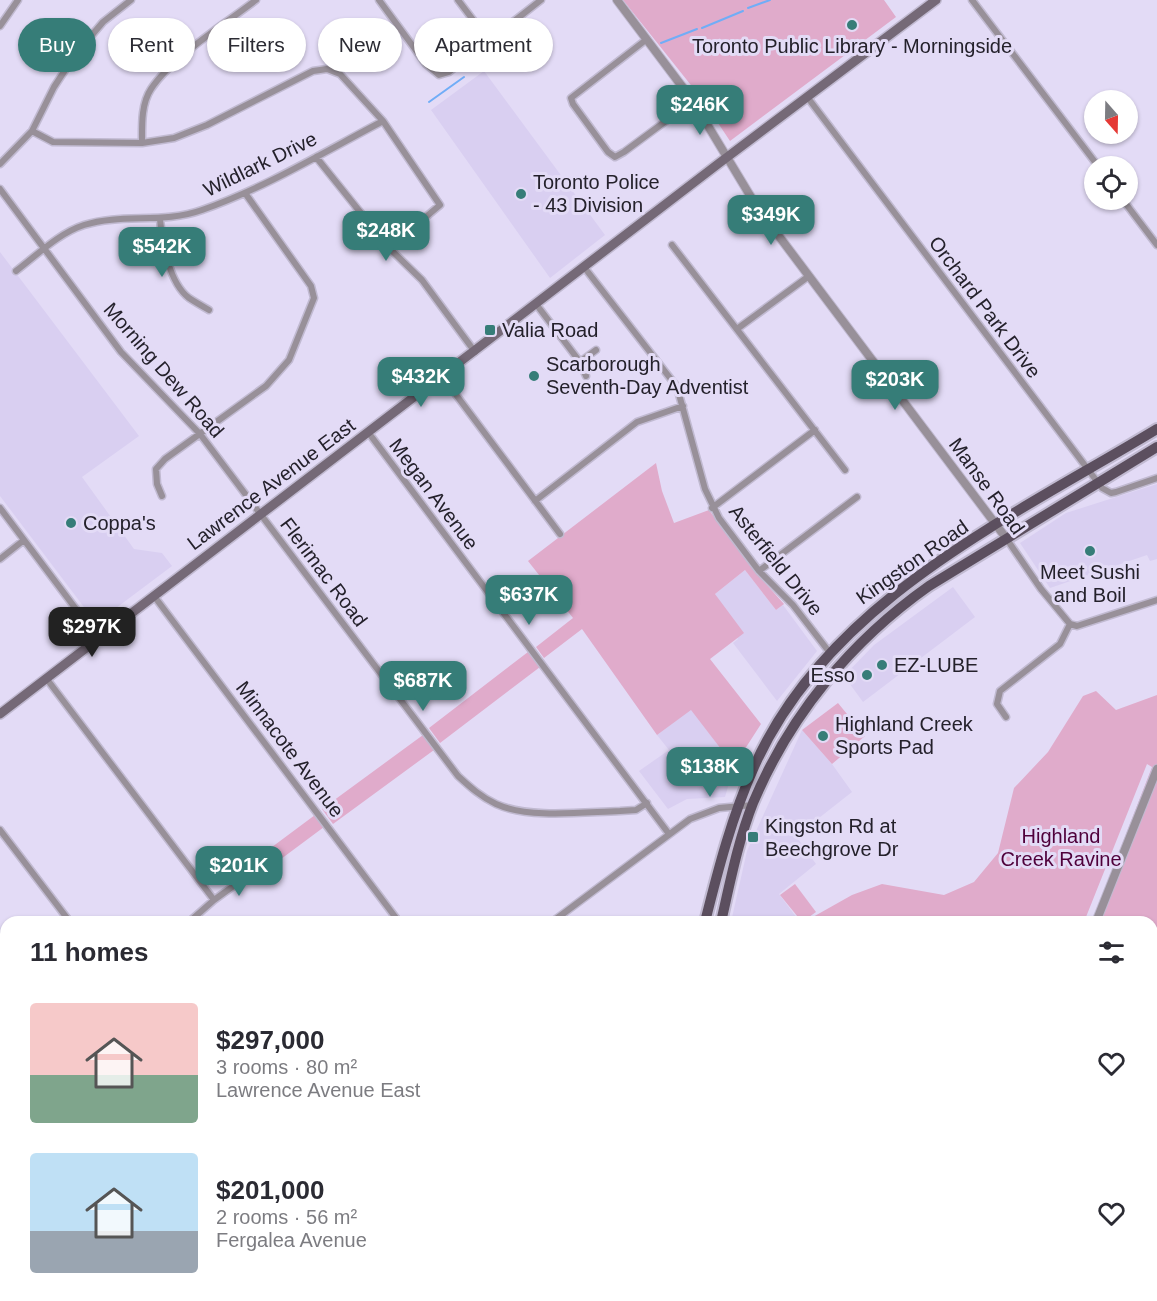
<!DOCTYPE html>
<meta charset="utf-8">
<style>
body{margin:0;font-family:Helvetica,sans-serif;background:#f2f2f3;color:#2b2b33;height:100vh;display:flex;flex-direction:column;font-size:22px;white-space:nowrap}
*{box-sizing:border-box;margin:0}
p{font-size:20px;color:#7c7c81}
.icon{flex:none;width:33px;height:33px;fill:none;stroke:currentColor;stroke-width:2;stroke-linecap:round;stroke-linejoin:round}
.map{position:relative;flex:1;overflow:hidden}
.drawer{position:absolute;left:0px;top:916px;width:1158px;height:386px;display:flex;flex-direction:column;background:#fff;border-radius:18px 18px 0 0;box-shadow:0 2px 4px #0004}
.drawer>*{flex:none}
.hud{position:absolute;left:18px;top:18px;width:600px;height:54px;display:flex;gap:12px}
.needle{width:39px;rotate:160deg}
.buttons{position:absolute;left:1084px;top:90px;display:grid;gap:12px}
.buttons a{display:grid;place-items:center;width:54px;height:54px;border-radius:50%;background:#fff;box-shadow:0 2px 4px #0004;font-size:30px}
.price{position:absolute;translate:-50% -51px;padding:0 14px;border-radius:12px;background:#367d78;color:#fff;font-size:20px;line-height:39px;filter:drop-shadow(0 2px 3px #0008)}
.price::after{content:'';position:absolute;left:50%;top:36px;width:18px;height:14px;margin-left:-9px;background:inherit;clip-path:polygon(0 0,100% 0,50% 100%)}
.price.selected{background:#222;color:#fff}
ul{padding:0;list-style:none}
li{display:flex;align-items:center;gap:18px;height:150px;padding:0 30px}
li span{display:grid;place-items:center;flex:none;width:168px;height:120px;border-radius:6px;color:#555}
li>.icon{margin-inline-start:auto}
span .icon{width:72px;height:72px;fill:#fffc;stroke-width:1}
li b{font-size:26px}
h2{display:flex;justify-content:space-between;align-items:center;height:72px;padding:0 30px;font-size:26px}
.tag{padding:0 21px;border-radius:27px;background:#fff;box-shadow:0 2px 4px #0004;font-size:21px;line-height:54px}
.tag.selected{background:#367d78;color:#fff}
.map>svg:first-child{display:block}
</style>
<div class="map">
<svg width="1157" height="1301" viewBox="0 0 1157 1301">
<rect width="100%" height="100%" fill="#e3dbf6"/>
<path fill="#d9cff1" d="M484,71L605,235L550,278L431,110Z
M0,252L139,436L82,477L134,549L162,553L172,566L96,623L0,496Z
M1157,484V559L1150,561L1147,555L1050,588L1020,543L1066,513Z
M745,570L776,610L783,605L817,651L777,701L733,643L738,639L715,594Z
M953,587L975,617L863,702L844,676L874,645Z
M691,709L734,766L725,797L687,799L668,809L639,771L669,750L657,735Z
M802,730L832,764L852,792L796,836L816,864L779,894L800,922H731L747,851Z"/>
<path fill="#e0abcb" d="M623,0H884L896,17L730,141L702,99Z
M656,463L662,491L674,523L709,510L750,566L784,604L776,610L745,570L715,594L744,633L710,659L761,724L734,766L691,710L657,735L582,629L544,658L536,647L573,618L528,561Z
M528,652L540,667L440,743L429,728Z
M1096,691L1116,710L1157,695V1258H1152V922H1092L1152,767L1147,764L1084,922H804L852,895L882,884L944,895L974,882L998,853L1014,788L1048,752L1083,696Z
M838,703L865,736L832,764L802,730Z
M423,735L434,750L333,824L322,809Z
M315,815L324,827L281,859L272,847Z
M795,884L816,912L802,922L780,895Z
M6,1050V1296H779L767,1301H7L0,1298V1056Z"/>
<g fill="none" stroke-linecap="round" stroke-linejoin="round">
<path stroke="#70adf7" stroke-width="2" d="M748,8L770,0
M702,28L743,11
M661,43L697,29
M429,102L464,77"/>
<path stroke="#70adf7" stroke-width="12" d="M1152,1118L1157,1117"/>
<defs>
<path id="minor" d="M379,0L426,64L439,75L449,72L541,0
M458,0L489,41
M972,0L1098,166
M0,26L18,0
M647,39L571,98L573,104L608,152L615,157L624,152L693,101
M808,98L1102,488L1111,493L1116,492L1157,478
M32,131L53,142L142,143L174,138L207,125L313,71L327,69L340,74L383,121L440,205L389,248
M142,143C142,126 141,104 151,89C172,57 225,24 256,0
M316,157L389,248L422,280L475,352
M0,164L32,131L54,87L75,55L103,22L131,0
M0,189L121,352L200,434L458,776C470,787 481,797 496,804C529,819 584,812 620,811L636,810L647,803
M1123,200L1157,245
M160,219C162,242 169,283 189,298C195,302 202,306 209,310
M672,245L845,470
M584,267L677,387L705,489L719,518L759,571L793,605L830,653
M16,271C37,255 59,233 84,225C122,213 163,224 202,210C265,188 324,152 383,121
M536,304L580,362L586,376
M737,329L809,276
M580,362L596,350
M442,376L560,534
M368,432L669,834
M162,496L157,484L156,469L165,459L266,386L289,360L314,298L311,286L245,193
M535,501L637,422L683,406
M0,508L97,637
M712,508L815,430
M1006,538L1041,589L1070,624L1077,626L1157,600
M0,559L24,540
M759,571L857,497
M154,596L399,922
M46,678L214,900
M1006,717L997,704L1000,691L1060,644L1070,624
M0,830L70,922
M189,922L214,900L275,856
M552,922L690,819L719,808L753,805
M0,955H6
M422,1296L440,1300L450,1296
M569,1296L571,1301
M976,1301L977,1296"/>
<path id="tertiary" d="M617,0L693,101L757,207L1006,538
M1096,922L1157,769
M921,1301L923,1296"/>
<path id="secondary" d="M0,714L718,164L936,0"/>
<path id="primary" d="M705,922C718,870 732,816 754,767C827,601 1010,518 1157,429
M721,922C730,883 738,841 753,803C790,715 851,641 929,586L1157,447
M649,1301L650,1296
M664,1301L665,1296"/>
</defs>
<use href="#minor" stroke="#c1bad1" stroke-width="9"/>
<use href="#tertiary" stroke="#c1bad1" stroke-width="10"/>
<use href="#secondary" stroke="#c1bad1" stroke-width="12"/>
<use href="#primary" stroke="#c1bad1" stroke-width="14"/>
<use href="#minor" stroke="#989099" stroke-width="6"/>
<use href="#tertiary" stroke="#989099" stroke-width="8"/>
<use href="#secondary" stroke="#756977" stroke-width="9"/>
<use href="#primary" stroke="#5c4f5f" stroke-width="10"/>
</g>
<g fill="#367d78" stroke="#e3dbf6" stroke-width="2">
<circle cx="852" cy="25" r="6"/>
<circle cx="521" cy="194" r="6"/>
<rect x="484" y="324" width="12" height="12" rx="3"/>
<circle cx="534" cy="376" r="6"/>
<circle cx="71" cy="523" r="6"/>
<circle cx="1090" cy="551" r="6"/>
<circle cx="882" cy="665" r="6"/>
<circle cx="867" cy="675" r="6"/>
<circle cx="823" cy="736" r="6"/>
<rect x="747" y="831" width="12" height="12" rx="3"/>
</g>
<g text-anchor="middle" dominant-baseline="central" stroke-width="6" stroke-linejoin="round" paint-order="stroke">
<g font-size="20" fill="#24212b" stroke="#e3dbf6" text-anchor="start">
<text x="852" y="46" text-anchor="middle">Toronto Public Library - Morningside</text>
<text x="533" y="182">Toronto Police<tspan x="533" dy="23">- 43 Division</tspan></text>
<text x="502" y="330">Valia Road</text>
<text x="546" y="364">Scarborough<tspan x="546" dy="23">Seventh-Day Adventist</tspan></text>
<text x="83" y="523">Coppa's</text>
<text x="1090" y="572" text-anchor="middle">Meet Sushi<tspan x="1090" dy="23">and Boil</tspan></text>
<text x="894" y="665">EZ-LUBE</text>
<text x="855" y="675" text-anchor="end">Esso</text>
<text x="835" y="724">Highland Creek<tspan x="835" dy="23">Sports Pad</tspan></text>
<text x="765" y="826">Kingston Rd at<tspan x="765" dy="23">Beechgrove Dr</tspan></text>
</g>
<g font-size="20" fill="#24212b" stroke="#e3dbf6">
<text transform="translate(260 164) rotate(-26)">Wildlark Drive</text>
<text transform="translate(985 307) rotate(53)">Orchard Park Drive</text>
<text transform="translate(164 370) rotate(49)">Morning Dew Road</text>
<text transform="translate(271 484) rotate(-37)">Lawrence Avenue East</text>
<text transform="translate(987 486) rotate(54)">Manse Road</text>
<text transform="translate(434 494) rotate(53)">Megan Avenue</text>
<text transform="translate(776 560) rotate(51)">Asterfield Drive</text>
<text transform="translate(912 562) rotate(-35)">Kingston Road</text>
<text transform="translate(324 572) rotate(53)">Flerimac Road</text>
<text transform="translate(290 749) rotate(53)">Minnacote Avenue</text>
</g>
<g font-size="20" fill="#4f003b" stroke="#e3dbf6">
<text x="1061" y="836">Highland<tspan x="1061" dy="23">Creek Ravine</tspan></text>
</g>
</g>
</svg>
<div class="buttons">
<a><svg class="needle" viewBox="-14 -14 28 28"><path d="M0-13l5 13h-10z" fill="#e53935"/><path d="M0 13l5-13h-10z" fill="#7c7c81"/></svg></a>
<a><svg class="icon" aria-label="locate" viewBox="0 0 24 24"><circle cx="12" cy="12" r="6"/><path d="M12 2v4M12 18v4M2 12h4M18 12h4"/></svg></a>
</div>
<b class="price" style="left:700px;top:136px">$246K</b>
<b class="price" style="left:771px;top:246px">$349K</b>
<b class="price" style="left:386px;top:262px">$248K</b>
<b class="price" style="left:162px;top:278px">$542K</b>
<b class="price" style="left:421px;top:408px">$432K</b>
<b class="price" style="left:895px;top:411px">$203K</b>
<b class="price" style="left:529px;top:626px">$637K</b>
<b class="price selected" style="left:92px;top:658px">$297K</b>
<b class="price" style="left:423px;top:712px">$687K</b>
<b class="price" style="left:710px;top:798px">$138K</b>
<b class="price" style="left:239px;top:897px">$201K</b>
<div class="hud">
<a class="tag selected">Buy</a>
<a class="tag">Rent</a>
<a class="tag">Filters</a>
<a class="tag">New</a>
<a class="tag">Apartment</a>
</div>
<section class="drawer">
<h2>11 homes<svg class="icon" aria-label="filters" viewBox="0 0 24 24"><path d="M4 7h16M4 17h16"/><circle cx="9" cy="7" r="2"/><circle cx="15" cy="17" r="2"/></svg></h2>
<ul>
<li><span style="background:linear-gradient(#f6c9c9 60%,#7fa58c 0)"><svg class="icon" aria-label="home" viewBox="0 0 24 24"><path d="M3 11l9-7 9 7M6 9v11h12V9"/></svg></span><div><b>$297,000</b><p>3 rooms · 80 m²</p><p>Lawrence Avenue East</p></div><svg class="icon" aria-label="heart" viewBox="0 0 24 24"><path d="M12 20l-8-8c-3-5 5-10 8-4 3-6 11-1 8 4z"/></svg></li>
<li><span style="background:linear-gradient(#bfe0f5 65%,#9aa5b1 0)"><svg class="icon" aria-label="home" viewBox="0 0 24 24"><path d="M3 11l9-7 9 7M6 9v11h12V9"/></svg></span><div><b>$201,000</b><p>2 rooms · 56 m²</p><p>Fergalea Avenue</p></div><svg class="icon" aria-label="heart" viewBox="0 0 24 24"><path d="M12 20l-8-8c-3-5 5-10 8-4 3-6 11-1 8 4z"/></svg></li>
</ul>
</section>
</div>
